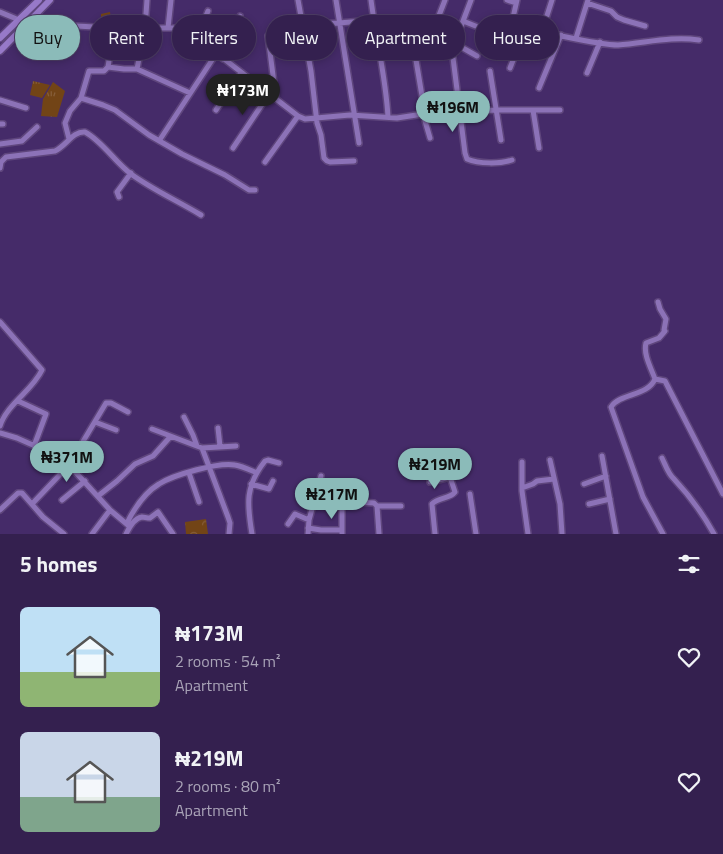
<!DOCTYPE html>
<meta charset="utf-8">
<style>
body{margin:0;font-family:"Titillium Web",sans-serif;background:#3c2856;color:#f1f3f6;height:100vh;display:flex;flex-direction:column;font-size:19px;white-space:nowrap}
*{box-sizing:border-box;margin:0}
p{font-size:16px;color:#a9a3b7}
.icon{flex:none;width:28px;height:28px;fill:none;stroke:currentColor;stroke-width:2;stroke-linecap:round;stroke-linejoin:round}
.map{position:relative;height:534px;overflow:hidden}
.side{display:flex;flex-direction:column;background:#34204f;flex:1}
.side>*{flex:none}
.guide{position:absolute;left:15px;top:15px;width:694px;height:45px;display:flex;gap:10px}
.price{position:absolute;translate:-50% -42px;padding:0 11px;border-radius:18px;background:#8bbbb9;color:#111;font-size:16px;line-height:32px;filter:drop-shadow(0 1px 2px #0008)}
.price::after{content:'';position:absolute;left:50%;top:30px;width:15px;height:11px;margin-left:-8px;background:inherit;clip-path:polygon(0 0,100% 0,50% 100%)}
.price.current{background:#222;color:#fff}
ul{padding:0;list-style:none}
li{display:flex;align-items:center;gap:15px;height:125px;padding:0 20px}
li span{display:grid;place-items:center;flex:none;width:140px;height:100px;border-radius:8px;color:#555}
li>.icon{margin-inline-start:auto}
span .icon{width:60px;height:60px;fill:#fffc;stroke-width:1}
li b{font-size:21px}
h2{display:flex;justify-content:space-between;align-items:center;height:60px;padding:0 20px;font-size:21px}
.chip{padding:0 18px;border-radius:22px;background:#34204f;box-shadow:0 2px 8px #0003,0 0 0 1px #4e3e66;font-size:18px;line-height:45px}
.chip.current{background:#8bbbb9;color:#111}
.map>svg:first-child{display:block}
</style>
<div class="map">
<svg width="723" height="534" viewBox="0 0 723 534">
<defs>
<pattern id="grass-tufts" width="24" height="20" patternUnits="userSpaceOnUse" patternTransform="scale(1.25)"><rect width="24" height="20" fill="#724416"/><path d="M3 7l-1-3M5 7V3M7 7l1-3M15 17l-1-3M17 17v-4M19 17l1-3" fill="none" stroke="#865e39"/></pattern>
<pattern id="forest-crowns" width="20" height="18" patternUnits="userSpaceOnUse" patternTransform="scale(1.25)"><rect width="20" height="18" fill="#724416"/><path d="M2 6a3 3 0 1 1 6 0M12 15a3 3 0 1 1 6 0" fill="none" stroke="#865e39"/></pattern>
</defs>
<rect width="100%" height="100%" fill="#452b69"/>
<path fill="url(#grass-tufts)" d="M33,81L50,85L42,98L30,95Z
M53,82L65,91L57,117L41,116L43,99Z"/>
<path fill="url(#forest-crowns)" d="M110,12L112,25L101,24V14Z
M206,519L208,534H186L185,522Z"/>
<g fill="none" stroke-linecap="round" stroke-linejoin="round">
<defs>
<path id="minor" d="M147,0L145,28L137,69L190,93
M298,0L311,71L317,123L321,135L324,158L327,161L330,162L354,161
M336,0L359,143
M371,0C376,39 386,78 388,117
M471,0L452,50L465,153L467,159C479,164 500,164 512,160
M507,0L516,3
M517,0L512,22C525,30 602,45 618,45C646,43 671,36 699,40
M587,3L611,11L617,17L624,20L645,26
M0,12L19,20
M438,18L445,0
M29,21L38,24L114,28H178L197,38L298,116L305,119L350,115L397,118L423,114L496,110H560
M463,21L498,35
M374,23L404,22L410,24L425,114
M303,24L339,23L374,20
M168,28L171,0
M542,31L552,0
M268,36L276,99
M197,38L208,11
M576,38L588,0
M454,43L477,56
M41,48L47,24
M223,59L230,46L240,16
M108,67L114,28
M510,68L526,27
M490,71L501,140
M587,73L600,42
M539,88L561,35
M81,98L103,105L115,110L149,135L182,154L225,175L249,190H255
M0,100L26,108
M216,110L241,73
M533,110L539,148
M423,114L430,138
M0,124H3
M69,139L65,123L70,111L81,98L89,71H104L108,67L124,69H137
M159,141L216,54
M0,144L22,141L37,127
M233,148L269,94
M265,162L298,116
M0,168L1,162L6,157L55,151C66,146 73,131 85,132C102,141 115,162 131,174C153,190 178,201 201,215
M119,197L117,192L131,173
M658,302L660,309L666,319L664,330L665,331L659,338L646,343C643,354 651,368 655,379C648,396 620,393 611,407L643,497L663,534
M0,322L42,370C32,391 7,404 0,426
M655,379L665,381L723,494
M18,401L46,414L34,446
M184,417L193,435L197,446
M95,422L116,430
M218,428L220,446
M152,429L202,448L236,446
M0,433L17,438L53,454L69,465L110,510L129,526
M202,448L228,517L230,523L229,534
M602,456L616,534
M662,458C665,464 668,474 674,479C689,495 703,514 714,534
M550,460L560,504L562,534
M522,462V491L528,534
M189,473L199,502
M430,482L450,477L455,492C450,499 438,497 432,504L435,534
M251,484L269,489L273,481
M584,484L606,476
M522,488L533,484L537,481L554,479
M470,494L476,534
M98,496L117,481L135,464L153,456L170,437
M62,500L85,481
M358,502L374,503L377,506H401
M32,504L69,465L106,403H111L128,412
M589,504L610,499
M342,506V534
M377,506L379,534
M0,510L18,493H22L43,517L64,534
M127,523C134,509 144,493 159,484C173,475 218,462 235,465C242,466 250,470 257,473
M288,524L295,514L309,520
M308,528L321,530H342
M92,534L110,510
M126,534C129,528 134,518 142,517C144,517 147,518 150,518L158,512L173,534
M252,534C247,504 245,486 265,461L268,460L279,463
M308,534L309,520L321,476"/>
<path id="major" d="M0,38L39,0
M0,51L50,0"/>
</defs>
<use href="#minor" stroke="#5f467d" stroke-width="8"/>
<use href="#major" stroke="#5f467d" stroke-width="9"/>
<use href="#minor" stroke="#8c72b7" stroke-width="5"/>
<use href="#major" stroke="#9779c8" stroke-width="6"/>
</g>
</svg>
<b class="price current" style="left:243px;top:116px">₦173M</b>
<b class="price" style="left:453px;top:133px">₦196M</b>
<b class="price" style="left:67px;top:483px">₦371M</b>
<b class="price" style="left:435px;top:490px">₦219M</b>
<b class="price" style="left:332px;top:520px">₦217M</b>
<div class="guide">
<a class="chip current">Buy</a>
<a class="chip">Rent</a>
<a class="chip">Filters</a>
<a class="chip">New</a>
<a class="chip">Apartment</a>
<a class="chip">House</a>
</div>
</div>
<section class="side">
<h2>5 homes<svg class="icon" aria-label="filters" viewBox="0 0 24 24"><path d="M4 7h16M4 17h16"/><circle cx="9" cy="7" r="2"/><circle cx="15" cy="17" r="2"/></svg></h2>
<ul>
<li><span style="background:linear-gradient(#bfe0f5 65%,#8fb573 0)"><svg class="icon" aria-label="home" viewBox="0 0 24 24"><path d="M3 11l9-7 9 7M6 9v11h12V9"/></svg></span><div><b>₦173M</b><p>2 rooms · 54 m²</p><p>Apartment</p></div><svg class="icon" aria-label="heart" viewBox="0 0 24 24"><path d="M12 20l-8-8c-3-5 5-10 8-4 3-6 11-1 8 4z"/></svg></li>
<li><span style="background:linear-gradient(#c9d6e8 65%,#7fa58c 0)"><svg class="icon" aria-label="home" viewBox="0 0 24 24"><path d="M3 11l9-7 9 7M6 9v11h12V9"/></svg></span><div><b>₦219M</b><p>2 rooms · 80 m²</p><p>Apartment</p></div><svg class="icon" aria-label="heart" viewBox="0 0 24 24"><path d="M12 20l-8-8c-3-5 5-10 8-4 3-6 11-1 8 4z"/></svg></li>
</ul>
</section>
